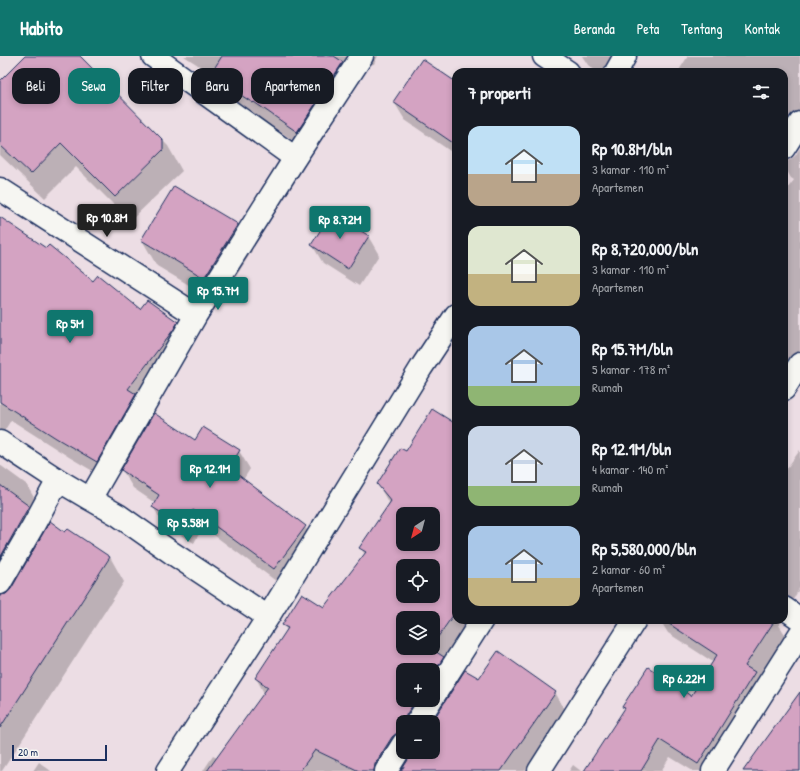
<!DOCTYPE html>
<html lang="id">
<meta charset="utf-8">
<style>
body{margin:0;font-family:"Patrick Hand",sans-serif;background:#20242c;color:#f1f3f6;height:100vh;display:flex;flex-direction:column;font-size:15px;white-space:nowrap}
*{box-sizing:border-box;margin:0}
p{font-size:13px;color:#9ea1a6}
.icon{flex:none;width:22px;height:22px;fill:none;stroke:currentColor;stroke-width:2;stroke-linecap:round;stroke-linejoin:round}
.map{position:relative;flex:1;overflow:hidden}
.panel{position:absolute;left:452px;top:12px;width:336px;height:556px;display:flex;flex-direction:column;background:#171b24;border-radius:12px;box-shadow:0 2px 6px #0003}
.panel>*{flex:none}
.banner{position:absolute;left:12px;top:12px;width:380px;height:36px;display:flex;gap:8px}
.needle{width:26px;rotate:216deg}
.fabs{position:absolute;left:396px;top:451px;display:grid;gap:8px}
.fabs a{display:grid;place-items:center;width:44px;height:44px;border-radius:8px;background:#171b24;box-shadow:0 2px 6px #0003;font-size:20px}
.scale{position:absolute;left:12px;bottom:10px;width:95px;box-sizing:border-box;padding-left:4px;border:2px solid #1b2f5e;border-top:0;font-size:11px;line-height:14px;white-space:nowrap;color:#1b2f5e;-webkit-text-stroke:3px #f6f6f2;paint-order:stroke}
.price{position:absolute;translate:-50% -34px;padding:0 9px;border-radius:4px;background:#0f766e;color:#fff;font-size:13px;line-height:26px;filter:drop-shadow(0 1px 2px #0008)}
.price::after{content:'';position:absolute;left:50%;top:24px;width:12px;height:9px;margin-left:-6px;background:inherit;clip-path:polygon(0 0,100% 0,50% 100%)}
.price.selected{background:#222;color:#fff}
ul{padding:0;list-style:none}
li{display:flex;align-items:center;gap:12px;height:100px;padding:0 16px}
li span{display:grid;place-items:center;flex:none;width:112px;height:80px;border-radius:12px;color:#555}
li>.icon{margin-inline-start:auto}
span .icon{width:48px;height:48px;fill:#fffc;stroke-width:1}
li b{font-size:17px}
h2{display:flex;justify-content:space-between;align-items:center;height:48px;padding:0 16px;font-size:17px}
.chip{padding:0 14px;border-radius:12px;background:#171b24;box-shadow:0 2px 6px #0003;font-size:14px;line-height:36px}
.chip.selected{background:#0f766e;color:#fff}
header{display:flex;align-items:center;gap:24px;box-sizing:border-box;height:56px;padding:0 20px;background:#0f766e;color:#fff}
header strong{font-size:19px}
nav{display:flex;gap:22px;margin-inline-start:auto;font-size:14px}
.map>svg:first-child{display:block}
</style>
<header>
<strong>Habito</strong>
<nav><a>Beranda</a><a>Peta</a><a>Tentang</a><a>Kontak</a></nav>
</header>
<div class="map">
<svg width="800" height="715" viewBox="0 0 800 715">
<rect width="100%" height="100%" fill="#ecdde4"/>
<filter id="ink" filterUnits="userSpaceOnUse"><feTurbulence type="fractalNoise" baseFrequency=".025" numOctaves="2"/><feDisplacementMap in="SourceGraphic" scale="8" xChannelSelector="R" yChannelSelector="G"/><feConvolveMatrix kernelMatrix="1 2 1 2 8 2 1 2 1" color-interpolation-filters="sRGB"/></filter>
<g filter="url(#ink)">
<path fill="#0003" fill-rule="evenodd" d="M27,0H79L168,90L182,115L130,165L76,111L45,142L0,99V33Z
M184,0H378L374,8L368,9L309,95L266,66L265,67L223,40L211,19L212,18Z
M582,0H628L616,16H597L588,9Z
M688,0H800V80L784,105V16H678Z
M456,27V99L405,64L394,46Z
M800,92V321L784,309V137L794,124L791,122L784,110V105L790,104L795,100Z
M174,131L238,169L252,195L219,247L157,210L142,184Z
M0,162L94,227L141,255L177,266L188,286L108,424L69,401L11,364L3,377L0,375Z
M368,180L379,199L359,230L323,207L312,189Z
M456,369V564H474L426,666H403V696L394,715H203L213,700L217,702L264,637L256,622L287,575L284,569L325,552L365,499L361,492L389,448L378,428L406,397ZM403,458H433V488H403ZM403,510H433V540H403ZM403,562H433V592H403ZM403,614H433V644H403Z
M196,385L239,395L250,413L243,424L305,471L316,489L284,531L203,471L194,487L164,469L153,451L155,447L133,432L122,414Z
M800,394V531L784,561V414L785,415Z
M0,409L26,428L39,450L41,473L0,546Z
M66,478L110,501L124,526L2,715H0V579Z
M660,564H782L779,569L786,580L758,622L764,634L713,715H693L670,701L661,715H585L625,654L623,651L691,641L713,606L668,577Z
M479,623L555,636L566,656L525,715H402L414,696H433V666Z
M39,706L51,715H33Z
M573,709L581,715H569Z"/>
<path fill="#d4a3c2" stroke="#1b2f5e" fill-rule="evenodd" d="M25,0H80L163,84V94L115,141L61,87L31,118L0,89V25Z
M222,0H334L343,6L297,76L254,46L253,47L210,19Z
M422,3L456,26V89L393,46Z
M174,130L238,168L204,222L141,184Z
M332,156L369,180L348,213L311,189Z
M0,161L46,192L49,189L93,225L98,219L140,253L147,244L178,266L174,273L128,333L136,338L97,406L56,382L0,346Z
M432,353L456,368V555L433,588V562H403V592H430L444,601L433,618V614H403V644H416L406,659L405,666H403V676L397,677L392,681L375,708L374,715H359L315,694L300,715H207L268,631L255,622L288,572L282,569L302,537L324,551L366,496L359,492L391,445L377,428L400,392L406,395ZM403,458H433V488H403ZM403,510H433V540H403Z
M154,357L195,384L203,371L240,394L229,412L306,470L274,513L193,454L183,470L152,451L159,439L121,414Z
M0,429L29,450L0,502Z
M50,465L65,476L68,473L110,501L0,672V539L6,538L11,533Z
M663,564H775L745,610L755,616L698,708L660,684L641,715H584L625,652L622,651L648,611L691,640L717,599Z
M498,595L556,636L501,715H401L413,696H433V666H432L465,614L479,622Z
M800,636V715H743Z"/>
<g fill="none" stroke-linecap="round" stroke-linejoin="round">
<defs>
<path id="street" d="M153,0L295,102
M544,0L568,16
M616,16L625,0
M784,92L800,67
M0,133L196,259
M784,333L800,308
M0,386L58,424L90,443L196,259L295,102L362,0
M90,443L118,459L172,497L268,561
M0,527L33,470L58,424
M784,552L800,563
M433,641L482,564
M417,666L431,644
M168,715L268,561L421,312L456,259
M386,715L403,688
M539,715L635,564
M713,715L800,578"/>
</defs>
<use href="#street" stroke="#1b2f5e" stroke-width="25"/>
<use href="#street" stroke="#f6f6f2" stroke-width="22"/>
</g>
</g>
</svg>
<div class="fabs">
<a><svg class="needle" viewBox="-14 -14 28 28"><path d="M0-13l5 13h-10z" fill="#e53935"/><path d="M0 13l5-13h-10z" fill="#9ea1a6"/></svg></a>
<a><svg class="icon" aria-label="locate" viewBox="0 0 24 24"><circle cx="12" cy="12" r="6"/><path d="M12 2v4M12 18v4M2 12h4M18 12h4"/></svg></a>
<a><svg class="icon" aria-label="layers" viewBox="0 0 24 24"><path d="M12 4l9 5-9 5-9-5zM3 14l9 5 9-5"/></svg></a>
<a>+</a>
<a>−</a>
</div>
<div class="scale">20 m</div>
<b class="price selected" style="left:107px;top:182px">Rp 10.8M</b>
<b class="price" style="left:340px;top:184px">Rp 8.72M</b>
<b class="price" style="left:218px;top:255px">Rp 15.7M</b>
<b class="price" style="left:70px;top:288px">Rp 5M</b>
<b class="price" style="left:210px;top:433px">Rp 12.1M</b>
<b class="price" style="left:188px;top:487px">Rp 5.58M</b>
<b class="price" style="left:684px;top:643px">Rp 6.22M</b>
<div class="banner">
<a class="chip">Beli</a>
<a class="chip selected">Sewa</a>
<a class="chip">Filter</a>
<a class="chip">Baru</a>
<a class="chip">Apartemen</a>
</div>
<section class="panel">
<h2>7 properti<svg class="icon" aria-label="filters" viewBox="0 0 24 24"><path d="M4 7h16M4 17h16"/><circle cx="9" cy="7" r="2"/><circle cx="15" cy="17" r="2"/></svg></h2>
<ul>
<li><span style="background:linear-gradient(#bfe0f5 60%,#b9a48a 0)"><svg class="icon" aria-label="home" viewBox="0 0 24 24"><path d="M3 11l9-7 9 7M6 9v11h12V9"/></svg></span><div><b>Rp 10.8M/bln</b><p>3 kamar · 110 m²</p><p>Apartemen</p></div></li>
<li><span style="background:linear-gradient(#dfe7d0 60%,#c2b280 0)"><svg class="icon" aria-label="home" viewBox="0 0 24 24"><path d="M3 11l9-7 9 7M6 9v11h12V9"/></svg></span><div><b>Rp 8,720,000/bln</b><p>3 kamar · 110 m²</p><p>Apartemen</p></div></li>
<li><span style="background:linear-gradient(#a9c7e8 75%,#8fb573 0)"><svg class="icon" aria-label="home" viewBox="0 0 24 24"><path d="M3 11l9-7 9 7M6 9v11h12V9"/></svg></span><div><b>Rp 15.7M/bln</b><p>5 kamar · 178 m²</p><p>Rumah</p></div></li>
<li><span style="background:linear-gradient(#c9d6e8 75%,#8fb573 0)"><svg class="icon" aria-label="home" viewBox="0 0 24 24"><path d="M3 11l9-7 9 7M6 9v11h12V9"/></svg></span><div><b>Rp 12.1M/bln</b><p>4 kamar · 140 m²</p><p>Rumah</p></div></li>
<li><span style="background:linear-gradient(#a9c7e8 65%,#c2b280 0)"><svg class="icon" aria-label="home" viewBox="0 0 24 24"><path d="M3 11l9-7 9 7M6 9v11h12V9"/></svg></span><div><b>Rp 5,580,000/bln</b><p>2 kamar · 60 m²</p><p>Apartemen</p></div></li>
</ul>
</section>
</div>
